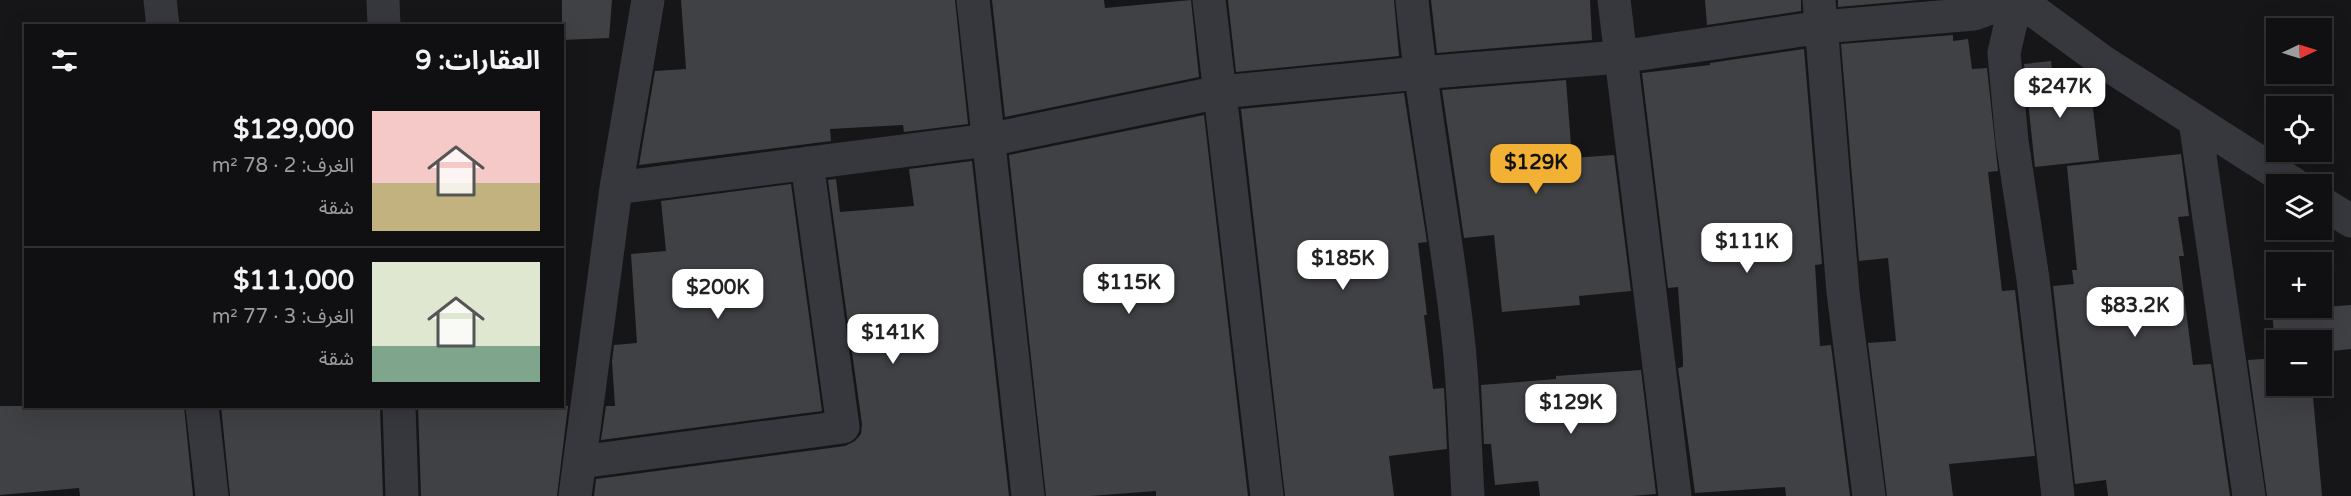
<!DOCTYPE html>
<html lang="ar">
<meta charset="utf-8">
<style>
body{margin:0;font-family:"Varela Round","Noto Sans Arabic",sans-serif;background:#1e1e20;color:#f1f3f6;direction:rtl;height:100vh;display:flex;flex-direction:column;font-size:22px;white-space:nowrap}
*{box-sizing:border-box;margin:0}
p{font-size:20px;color:#9c9d9f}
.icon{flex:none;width:33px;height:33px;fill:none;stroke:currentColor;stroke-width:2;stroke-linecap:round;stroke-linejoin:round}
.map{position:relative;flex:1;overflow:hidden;direction:ltr}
.panel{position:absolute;left:24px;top:24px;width:540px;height:384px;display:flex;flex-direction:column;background:#101012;border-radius:0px;box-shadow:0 6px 24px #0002,0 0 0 2px #303032;direction:rtl}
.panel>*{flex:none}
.needle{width:39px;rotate:86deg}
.controls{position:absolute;left:2266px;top:18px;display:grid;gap:12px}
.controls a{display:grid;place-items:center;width:66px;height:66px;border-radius:0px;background:#101012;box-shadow:0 6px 24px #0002,0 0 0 2px #303032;font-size:30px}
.price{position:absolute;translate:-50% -51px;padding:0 14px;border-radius:12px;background:#fff;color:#222;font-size:20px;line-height:39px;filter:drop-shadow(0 2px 3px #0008)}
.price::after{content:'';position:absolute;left:50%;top:36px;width:18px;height:14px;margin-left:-9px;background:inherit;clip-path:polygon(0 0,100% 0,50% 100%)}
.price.active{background:#f2b134;color:#111}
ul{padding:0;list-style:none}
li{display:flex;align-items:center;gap:18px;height:150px;padding:0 24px}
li+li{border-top:2px solid #303032}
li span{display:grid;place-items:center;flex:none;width:168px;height:120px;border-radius:0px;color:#555}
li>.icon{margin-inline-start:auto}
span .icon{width:72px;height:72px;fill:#fffc;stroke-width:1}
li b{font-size:26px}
h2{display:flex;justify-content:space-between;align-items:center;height:72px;padding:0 24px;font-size:26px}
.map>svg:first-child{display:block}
</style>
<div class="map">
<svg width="2351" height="496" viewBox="0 0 2351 496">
<rect width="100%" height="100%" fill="#161618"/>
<path fill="#404145" d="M562,0H612L609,38L562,40Z
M681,0H955L968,124L904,132L903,125L830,129L831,141L639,165L655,71L686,69Z
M992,0H1104L1105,8L1191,0L1199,77L1005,117Z
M1228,0H1394L1399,56L1236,72Z
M1431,0H1590L1592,40L1437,53Z
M1705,0H1801V11L1707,25Z
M1838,0H1918L1838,7Z
M1953,35V41L1968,39L1972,69L1987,68L1998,171L1988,172L2002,291L2015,290L2035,456L1949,464L1953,496H1887L1868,343L1896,341L1888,258L1859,261L1841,44Z
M1804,49L1822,264L1815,265L1820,346L1831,345L1850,496H1786L1785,487L1695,493L1678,368L1683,367V359L1678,287L1668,288L1642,73L1710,65V63Z
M2051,61L2054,87L2090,83L2099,160L2035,167L2024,64Z
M1566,80L1572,158L1614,155L1631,291L1579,296L1580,305L1502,312L1494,235L1464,238L1442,90Z
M1404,93L1427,242L1418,243L1427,315H1424L1433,389L1444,388L1447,449L1389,456L1394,496H1285L1241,109Z
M1204,115L1248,496H1156V491L1090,496H1046L1009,155Z
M2181,154L2189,216L2178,217L2184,256H2179L2193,365L2211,364L2230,496H2108L2106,480L2075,484L2053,286L2074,284L2072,270H2077L2067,166Z
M972,161L1009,496H594L596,479L845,446L855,441L861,434L862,424L828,180L836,179L840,212L914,206L909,169Z
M791,184L822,411L601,440L606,406H615L612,361L614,345L637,343L631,254L666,251L661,201Z
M2351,305V349L2322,352V340H2277L2276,356L2272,311Z
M2277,358V386H2312L2322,496H2267L2248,360Z
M1641,370L1656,494L1632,496H1540L1538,481L1495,485L1491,444H1484L1481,385L1556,379V376Z
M0,406H184L193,496H80L79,488L0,495Z
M221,406H380L383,496H230Z
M418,406H568L557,496H421Z"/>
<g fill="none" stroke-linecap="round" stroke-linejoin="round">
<path stroke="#37383d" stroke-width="33" d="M160,0L163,26
M383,0L384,26
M973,0L1028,496
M1209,0L1267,496
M1412,0C1423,116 1447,230 1459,346C1464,396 1465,446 1468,496
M1614,0L1675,496
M1819,0L1843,292L1869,496
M2016,0L2004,53L2012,141L2033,279L2058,496
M2019,0L2105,63L2294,184
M2195,121L2249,496
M616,188L988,140L1220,92L1419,73L1620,57L1822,27L1974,14L2012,0
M2322,203L2351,221
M202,406L212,496
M399,406L402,496
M580,462L843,427L807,163
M575,496L616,188L648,0"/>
</g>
</svg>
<div class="controls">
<a><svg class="needle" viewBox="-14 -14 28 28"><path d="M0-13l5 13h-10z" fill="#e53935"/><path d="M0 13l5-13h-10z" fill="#9c9d9f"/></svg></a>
<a><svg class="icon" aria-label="locate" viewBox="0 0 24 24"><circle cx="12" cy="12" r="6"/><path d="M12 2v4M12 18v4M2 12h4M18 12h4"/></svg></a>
<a><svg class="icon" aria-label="layers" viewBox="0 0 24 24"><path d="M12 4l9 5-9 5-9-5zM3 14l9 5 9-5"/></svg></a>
<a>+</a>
<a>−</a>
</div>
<b class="price" style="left:2060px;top:119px">$247K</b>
<b class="price active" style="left:1536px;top:195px">$129K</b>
<b class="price" style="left:1747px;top:274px">$111K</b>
<b class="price" style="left:1343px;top:291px">$185K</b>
<b class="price" style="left:1129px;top:315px">$115K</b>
<b class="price" style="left:718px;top:320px">$200K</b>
<b class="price" style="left:2135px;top:338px">$83.2K</b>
<b class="price" style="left:893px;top:365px">$141K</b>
<b class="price" style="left:1571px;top:435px">$129K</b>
<section class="panel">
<h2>العقارات: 9<svg class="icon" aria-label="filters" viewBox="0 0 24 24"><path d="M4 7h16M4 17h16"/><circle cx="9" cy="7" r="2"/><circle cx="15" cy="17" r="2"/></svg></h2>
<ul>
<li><span style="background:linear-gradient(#f6c9c9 60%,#c2b280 0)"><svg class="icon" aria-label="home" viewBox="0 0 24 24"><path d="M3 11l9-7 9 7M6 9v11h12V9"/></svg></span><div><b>$129,000</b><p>الغرف: 2 · 78 m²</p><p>شقة</p></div></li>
<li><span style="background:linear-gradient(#dfe7d0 70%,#7fa58c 0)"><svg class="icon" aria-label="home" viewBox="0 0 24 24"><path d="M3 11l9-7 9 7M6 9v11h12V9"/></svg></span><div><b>$111,000</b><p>الغرف: 3 · 77 m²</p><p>شقة</p></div></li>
</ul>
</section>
</div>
